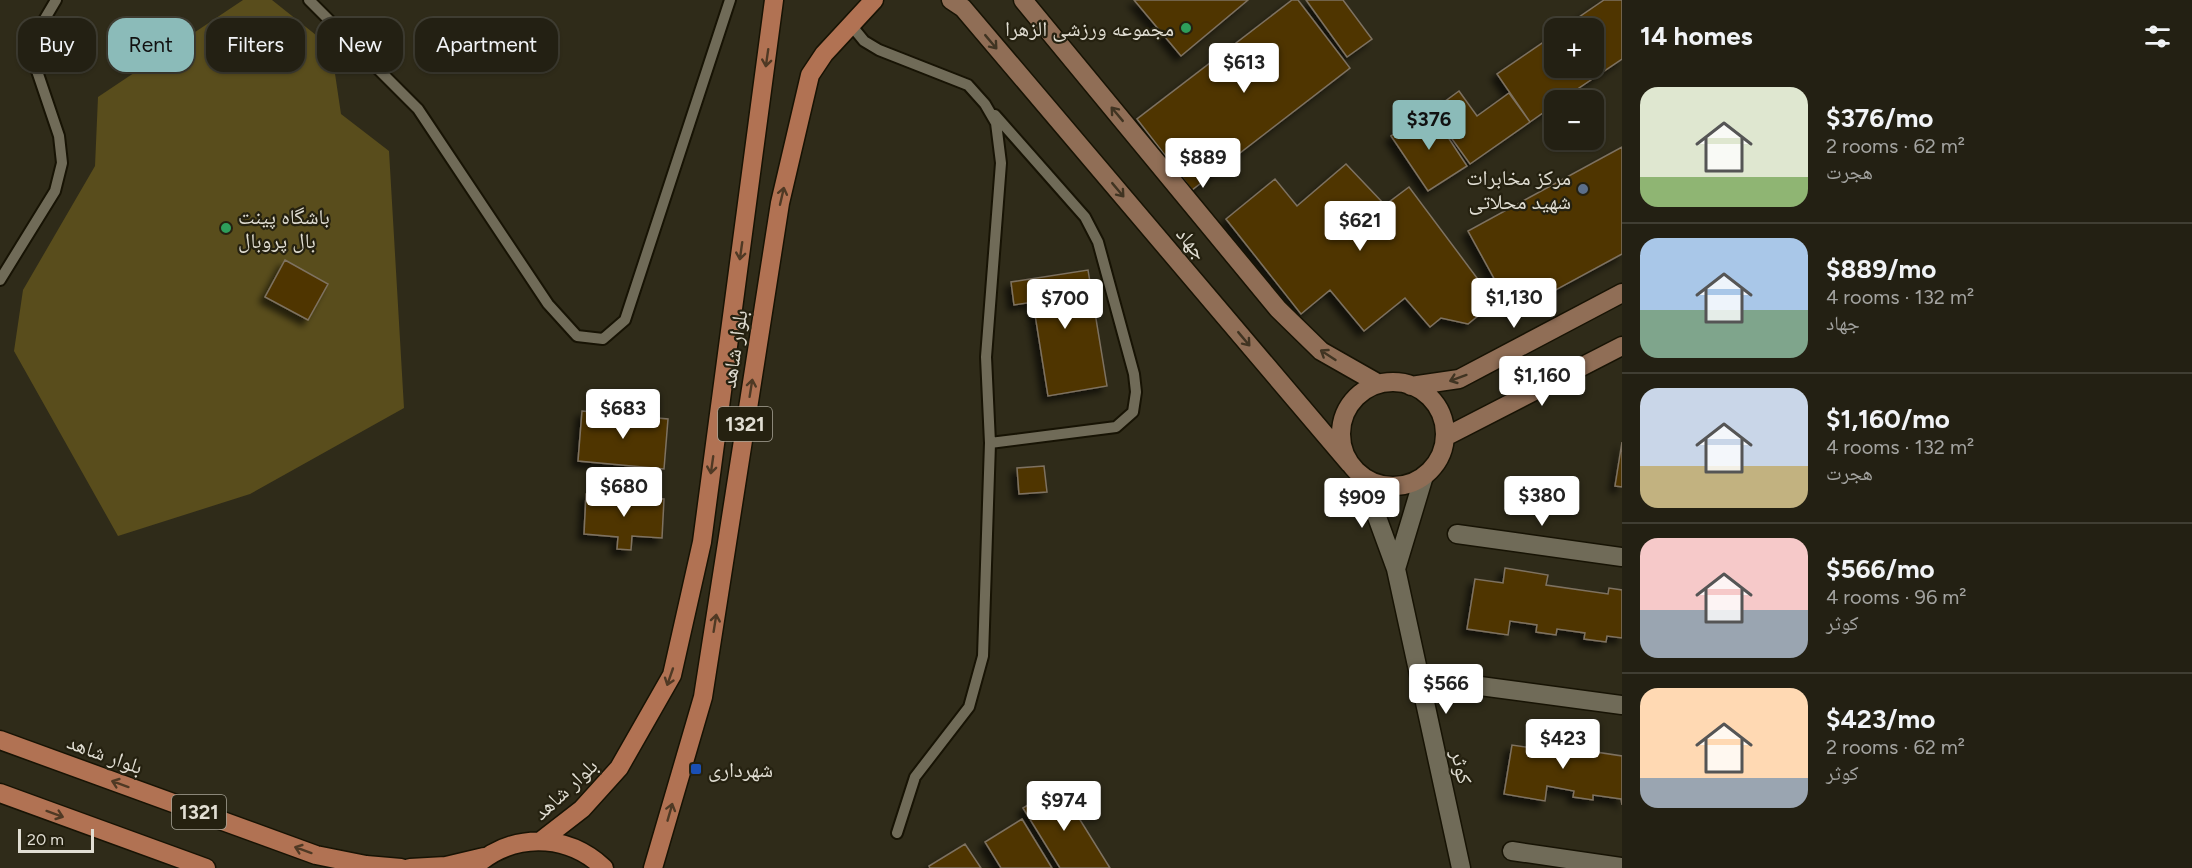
<!DOCTYPE html>
<meta charset="utf-8">
<style>
body{margin:0;font-family:Figtree,"Noto Naskh Arabic",sans-serif;background:#2b281c;color:#f1f3f6;height:100vh;display:flex;flex-direction:column;font-size:22px;white-space:nowrap}
*{box-sizing:border-box;margin:0}
p{font-size:20px;color:#a3a3a0}
.icon{flex:none;width:33px;height:33px;fill:none;stroke:currentColor;stroke-width:2;stroke-linecap:round;stroke-linejoin:round}
.map{position:relative;flex:1;overflow:hidden}
.panel{display:flex;flex-direction:column;background:#232013;width:570px}
.panel>*{flex:none}
.top-card{position:absolute;left:18px;top:18px;width:570px;height:54px;display:flex;gap:12px}
.controls{position:absolute;left:1544px;top:18px;display:grid;gap:12px}
.controls a{display:grid;place-items:center;width:60px;height:60px;border-radius:12px;background:#232013;box-shadow:0 2px 4px #0004,0 0 0 2px #403e33;font-size:30px}
.scale{position:absolute;left:18px;bottom:15px;width:76px;box-sizing:border-box;padding-left:6px;border:3px solid #e1ded3;border-top:0;font-size:16px;line-height:21px;white-space:nowrap;color:#e1ded3;-webkit-text-stroke:4px #252110;paint-order:stroke}
.price{position:absolute;translate:-50% -51px;padding:0 14px;border-radius:6px;background:#fff;color:#222;font-size:20px;line-height:39px;filter:drop-shadow(0 2px 3px #0008)}
.price::after{content:'';position:absolute;left:50%;top:36px;width:18px;height:14px;margin-left:-9px;background:inherit;clip-path:polygon(0 0,100% 0,50% 100%)}
.price.on{background:#8bbbb9;color:#111}
ul{padding:0;list-style:none}
li{display:flex;align-items:center;gap:18px;height:150px;padding:0 18px}
li+li{border-top:2px solid #403e33}
li span{display:grid;place-items:center;flex:none;width:168px;height:120px;border-radius:18px;color:#555}
li>.icon{margin-inline-start:auto}
span .icon{width:72px;height:72px;fill:#fffc;stroke-width:1}
li b{font-size:26px}
h2{display:flex;justify-content:space-between;align-items:center;height:72px;padding:0 18px;font-size:26px}
.tag{padding:0 21px;border-radius:18px;background:#232013;box-shadow:0 2px 4px #0004,0 0 0 2px #403e33;font-size:21px;line-height:54px}
.tag.on{background:#8bbbb9;color:#111}
main{display:flex;flex:1;min-height:0}
.map>svg:first-child{display:block}
</style>
<main>
<div class="map">
<svg width="1622" height="868" viewBox="0 0 1622 868">
<defs>
<filter id="shadow"><feDropShadow dx="-5.5" dy="5.5" stdDeviation="3" flood-color="#0009"/></filter>
</defs>
<rect width="100%" height="100%" fill="#2f2b19"/>
<path fill="#594d1c" d="M243,0H272L331,47L341,114L389,151L404,408L250,494L118,536L14,351L23,290L95,166L98,97Z"/>
<path fill="#4f3500" stroke="#7e7261" stroke-width="1.5" filter="url(#shadow)" d="M1134,0H1248L1181,56Z
M1292,0H1298L1350,68L1192,190L1137,119Z
M1306,0H1343L1372,39L1347,57Z
M1604,0H1622V59L1561,100H1554V105L1530,122L1497,74L1554,35V68H1593V28H1563Z
M1459,91L1477,116L1509,93L1530,122L1470,164L1432,111Z
M1430,110L1467,166L1428,191L1391,136Z
M1622,147V254L1513,313L1468,231Z
M1346,164L1385,205L1409,187L1495,302L1468,324L1441,318L1430,327L1405,298L1364,331L1330,290L1301,314L1226,219L1275,179L1297,206Z
M285,260L328,284L308,320L265,297Z
M1088,270L1107,386L1048,396L1033,302L1014,305L1011,282Z
M582,411L668,419L664,469L578,461Z
M1622,442V487L1615,486Z
M1044,466L1047,492L1019,494L1017,468Z
M586,494L664,499L662,538L632,536L631,550L617,549L618,537L584,534Z
M1505,568L1548,575L1546,585L1608,594L1609,588L1622,590V638L1607,636L1606,642L1584,639L1585,633L1557,629L1556,635L1536,632L1537,625L1510,621L1508,635L1467,629L1475,579L1503,583Z
M1541,734L1584,740L1583,750L1622,756V805L1621,799L1593,795V800L1573,797L1574,791L1547,786L1545,801L1504,794L1512,745L1539,749Z
M1059,786L1110,868H1060L1023,808Z
M1022,819L1052,868H1001L985,842Z
M965,844L981,868H930L929,866Z"/>
<g fill="none" stroke-linecap="round" stroke-linejoin="round">
<defs>
<path id="service" d="M309,0L418,109L548,304L577,336L603,339L625,320L730,0
M851,25L864,41L879,50L968,85L985,104L996,123L1001,163L986,357L990,443L983,656L969,707L915,777L897,833
M0,280L55,191L62,163L59,136L36,68L40,27L56,0
M990,443L1116,427L1133,412L1136,392L1134,374L1098,242L1085,217L995,115"/>
<path id="minor" d="M1362,476L1396,569L1461,868
M1457,534L1622,557
M1396,569L1424,476
M1465,684L1622,705
M1512,851L1622,867"/>
<path id="secondary" d="M951,0L963,8L1350,464
M1023,0L1278,309L1321,351L1379,384
M1341 434a52 52 0 1 1 104 0a52 52 0 1 1-104 0Z
M1411,386L1459,379L1622,293
M1445,437L1622,346"/>
<path id="primary" d="M0,740L316,855L366,865L401,868
M0,793L206,868
M542,840L582,809L619,768L672,675L702,542L774,0
M410,868L446,866L484,857
M473,868C511,833 565,832 604,868
M653,868L703,697L780,203L810,75L824,54L874,0"/>
</defs>
<use href="#service" stroke="#171304" stroke-width="14"/>
<use href="#minor" stroke="#171304" stroke-width="21"/>
<use href="#secondary" stroke="#171304" stroke-width="21"/>
<use href="#primary" stroke="#171304" stroke-width="21"/>
<use href="#service" stroke="#706b58" stroke-width="10"/>
<use href="#minor" stroke="#706b58" stroke-width="18"/>
<use href="#secondary" stroke="#906e56" stroke-width="18"/>
<use href="#primary" stroke="#b17253" stroke-width="18"/>
</g>
<defs><path id="oneway-shaft" d="M-6 0H5M1.5-3L5.5 0L1.5 3" fill="none" stroke-width="1.6" stroke-linecap="round" stroke-linejoin="round" transform="scale(1.5)"/></defs>
<g stroke="#403422">
<use href="#oneway-shaft" transform="translate(991 42) rotate(50)"/>
<use href="#oneway-shaft" transform="translate(1117 114) rotate(-130)"/>
<use href="#oneway-shaft" transform="translate(1118 190) rotate(50)"/>
<use href="#oneway-shaft" transform="translate(1244 339) rotate(50)"/>
<use href="#oneway-shaft" transform="translate(1328 355) rotate(-147)"/>
<use href="#oneway-shaft" transform="translate(1458 378) rotate(160)"/>
</g>
<g stroke="#4f3924">
<use href="#oneway-shaft" transform="translate(767 58) rotate(98)"/>
<use href="#oneway-shaft" transform="translate(782 196) rotate(-77)"/>
<use href="#oneway-shaft" transform="translate(741 251) rotate(98)"/>
<use href="#oneway-shaft" transform="translate(751 388) rotate(-81)"/>
<use href="#oneway-shaft" transform="translate(712 465) rotate(98)"/>
<use href="#oneway-shaft" transform="translate(715 623) rotate(-81)"/>
<use href="#oneway-shaft" transform="translate(670 677) rotate(109)"/>
<use href="#oneway-shaft" transform="translate(120 784) rotate(-160)"/>
<use href="#oneway-shaft" transform="translate(670 812) rotate(-74)"/>
<use href="#oneway-shaft" transform="translate(55 814) rotate(20)"/>
<use href="#oneway-shaft" transform="translate(303 850) rotate(-160)"/>
</g>
<g fill="#2e9e5b" stroke="#252110" stroke-width="2">
<circle cx="1186" cy="28" r="6"/>
<circle cx="226" cy="228" r="6"/>
</g>
<circle fill="#5c6f8a" stroke="#252110" stroke-width="2" cx="1583" cy="189" r="6"/>
<rect fill="#1a4fb4" stroke="#252110" stroke-width="2" x="690" y="763" width="12" height="12" rx="3"/>
<g text-anchor="middle" dominant-baseline="central" stroke-width="4.5" stroke-linejoin="round" paint-order="stroke">
<g fill="#252110" stroke="#a9a598" stroke-width="1.5">
<rect x="718" y="407" width="54" height="34" rx="4.5"/>
<rect x="172" y="795" width="54" height="34" rx="4.5"/>
</g>
<g font-size="20" font-weight="bold" fill="#e1ded3">
<text x="745" y="424">1321</text>
<text x="199" y="812">1321</text>
</g>
<g font-size="21" fill="#e1ded3" stroke="#252110" text-anchor="end">
<text x="1174" y="28">مجموعه ورزشی الزهرا</text>
<text x="1571" y="177">مرکز مخابرات<tspan x="1571" dy="24">شهید محلاتی</tspan></text>
<text x="238" y="216" text-anchor="start">باشگاه پینت<tspan x="238" dy="24">بال پروبال</tspan></text>
<text x="708" y="769" text-anchor="start">شهرداری</text>
</g>
<g font-size="21" fill="#e1ded3" stroke="#252110">
<text transform="translate(1192 243) rotate(50)">جهاد</text>
<text transform="translate(734 349) rotate(-81)">بلوار شاهد</text>
<text transform="translate(105 754) rotate(20)">بلوار شاهد</text>
<text transform="translate(1462 767) rotate(78)">کوثر</text>
<text transform="translate(565 789) rotate(-43)">بلوار شاهد</text>
</g>
</g>
</svg>
<div class="controls">
<a>+</a>
<a>−</a>
</div>
<div class="scale">20 m</div>
<b class="price" style="left:1244px;top:94px">$613</b>
<b class="price on" style="left:1429px;top:151px">$376</b>
<b class="price" style="left:1203px;top:189px">$889</b>
<b class="price" style="left:1360px;top:252px">$621</b>
<b class="price" style="left:1514px;top:329px">$1,130</b>
<b class="price" style="left:1065px;top:330px">$700</b>
<b class="price" style="left:1542px;top:407px">$1,160</b>
<b class="price" style="left:623px;top:440px">$683</b>
<b class="price" style="left:624px;top:518px">$680</b>
<b class="price" style="left:1542px;top:527px">$380</b>
<b class="price" style="left:1362px;top:529px">$909</b>
<b class="price" style="left:1446px;top:715px">$566</b>
<b class="price" style="left:1563px;top:770px">$423</b>
<b class="price" style="left:1064px;top:832px">$974</b>
<div class="top-card">
<a class="tag">Buy</a>
<a class="tag on">Rent</a>
<a class="tag">Filters</a>
<a class="tag">New</a>
<a class="tag">Apartment</a>
</div>
</div>
<section class="panel">
<h2>14 homes<svg class="icon" aria-label="filters" viewBox="0 0 24 24"><path d="M4 7h16M4 17h16"/><circle cx="9" cy="7" r="2"/><circle cx="15" cy="17" r="2"/></svg></h2>
<ul>
<li><span style="background:linear-gradient(#dfe7d0 75%,#8fb573 0)"><svg class="icon" aria-label="home" viewBox="0 0 24 24"><path d="M3 11l9-7 9 7M6 9v11h12V9"/></svg></span><div><b>$376/mo</b><p>2 rooms · 62 m²</p><p>هجرت</p></div></li>
<li><span style="background:linear-gradient(#a9c7e8 60%,#7fa58c 0)"><svg class="icon" aria-label="home" viewBox="0 0 24 24"><path d="M3 11l9-7 9 7M6 9v11h12V9"/></svg></span><div><b>$889/mo</b><p>4 rooms · 132 m²</p><p>جهاد</p></div></li>
<li><span style="background:linear-gradient(#c9d6e8 65%,#c2b280 0)"><svg class="icon" aria-label="home" viewBox="0 0 24 24"><path d="M3 11l9-7 9 7M6 9v11h12V9"/></svg></span><div><b>$1,160/mo</b><p>4 rooms · 132 m²</p><p>هجرت</p></div></li>
<li><span style="background:linear-gradient(#f6c9c9 60%,#9aa5b1 0)"><svg class="icon" aria-label="home" viewBox="0 0 24 24"><path d="M3 11l9-7 9 7M6 9v11h12V9"/></svg></span><div><b>$566/mo</b><p>4 rooms · 96 m²</p><p>کوثر</p></div></li>
<li><span style="background:linear-gradient(#ffd9b3 75%,#9aa5b1 0)"><svg class="icon" aria-label="home" viewBox="0 0 24 24"><path d="M3 11l9-7 9 7M6 9v11h12V9"/></svg></span><div><b>$423/mo</b><p>2 rooms · 62 m²</p><p>کوثر</p></div></li>
</ul>
</section>
</main>
